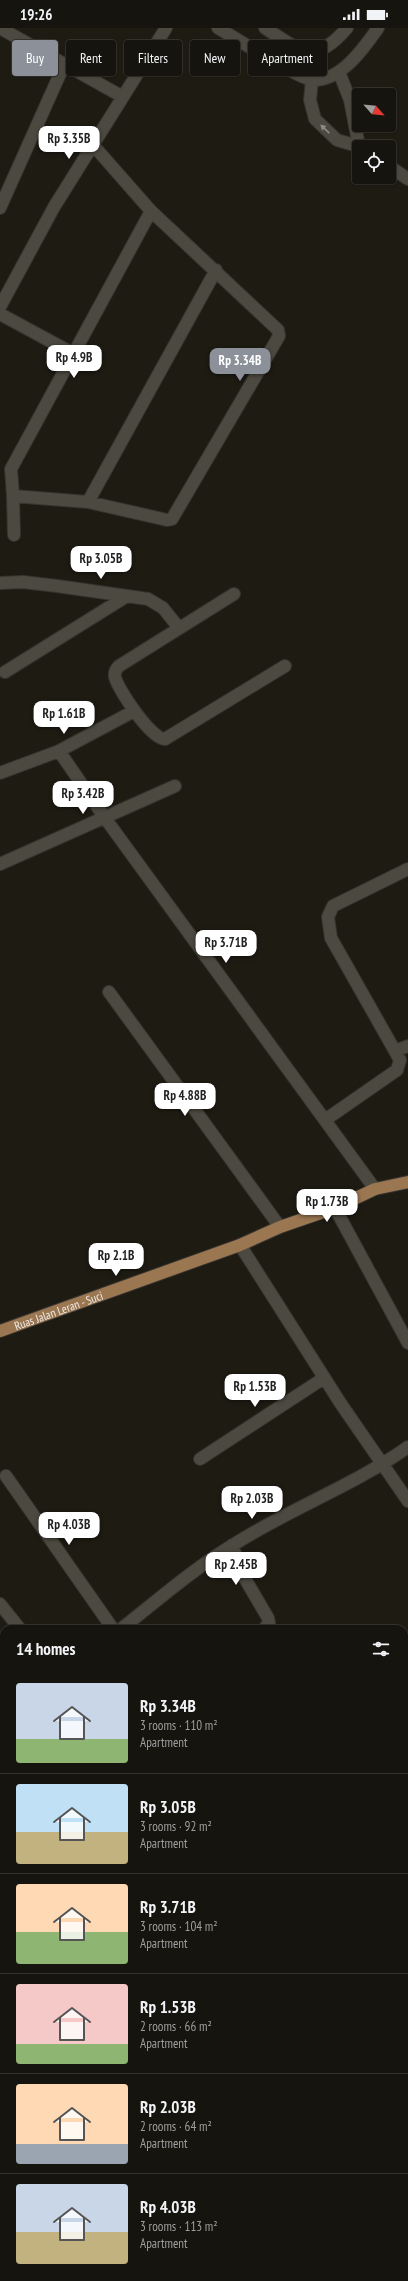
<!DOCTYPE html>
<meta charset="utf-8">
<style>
body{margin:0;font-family:"PT Sans Narrow",sans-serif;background:#1f1d17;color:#f1f3f6;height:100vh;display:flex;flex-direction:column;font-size:15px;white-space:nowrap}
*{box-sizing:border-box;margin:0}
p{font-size:13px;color:#9e9e9e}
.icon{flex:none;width:22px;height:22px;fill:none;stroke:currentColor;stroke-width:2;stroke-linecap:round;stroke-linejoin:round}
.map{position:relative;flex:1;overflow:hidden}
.side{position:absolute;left:0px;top:1597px;width:408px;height:656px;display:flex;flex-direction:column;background:#16140e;border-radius:12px 12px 0 0;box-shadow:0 1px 3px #0004,0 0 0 1px #35332e}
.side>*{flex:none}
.hud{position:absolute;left:12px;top:12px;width:384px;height:36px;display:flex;gap:8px}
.needle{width:26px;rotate:117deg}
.fabs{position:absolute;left:352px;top:60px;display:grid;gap:8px}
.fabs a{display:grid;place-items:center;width:44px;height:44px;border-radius:4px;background:#16140e;box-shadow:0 1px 3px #0004,0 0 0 1px #35332e;font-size:20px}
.price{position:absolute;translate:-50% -34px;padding:0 9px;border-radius:8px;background:#fff;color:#222;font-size:13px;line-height:26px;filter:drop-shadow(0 1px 2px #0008)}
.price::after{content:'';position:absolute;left:50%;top:24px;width:12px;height:9px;margin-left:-6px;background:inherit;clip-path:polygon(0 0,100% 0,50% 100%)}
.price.active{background:#8c9099;color:#fff}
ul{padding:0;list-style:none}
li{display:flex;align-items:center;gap:12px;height:100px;padding:0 16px}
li+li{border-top:1px solid #35332e}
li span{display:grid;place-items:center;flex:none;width:112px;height:80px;border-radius:4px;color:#555}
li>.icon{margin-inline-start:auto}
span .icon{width:48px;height:48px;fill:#fffc;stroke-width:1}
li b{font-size:17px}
h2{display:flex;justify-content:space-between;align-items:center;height:48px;padding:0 16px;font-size:17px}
.tag{padding:0 14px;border-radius:4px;background:#16140e;box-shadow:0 1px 3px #0004,0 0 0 1px #35332e;font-size:14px;line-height:36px}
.tag.active{background:#8c9099;color:#fff}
.status{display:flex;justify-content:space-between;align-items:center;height:28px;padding:0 20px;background:#16140e;direction:ltr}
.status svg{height:11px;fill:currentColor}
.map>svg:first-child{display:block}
</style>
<div class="status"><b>19:26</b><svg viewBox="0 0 49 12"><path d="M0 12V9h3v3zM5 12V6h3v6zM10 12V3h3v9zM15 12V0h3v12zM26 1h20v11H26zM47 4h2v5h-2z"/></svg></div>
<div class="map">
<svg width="408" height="2253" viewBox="0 0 408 2253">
<rect width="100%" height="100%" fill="#1e1b13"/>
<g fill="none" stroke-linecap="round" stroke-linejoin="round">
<defs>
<path id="minor" d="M0,0L123,69
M218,0C234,9 299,51 313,52C341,53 364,20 378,0
M265,0C301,23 314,38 347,0
M339,44L350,72L359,118
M312,52L310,72L315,91L337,112L361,119
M93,117L151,183L278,302L279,308L172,491L167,492L88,474L13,468L11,441L151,183
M389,138L408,151
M0,180L64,37
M0,279L54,179L166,0
M0,286L74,326
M13,468L14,507
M88,474L216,242
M0,555L23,554L57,558L148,571L163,580L179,600
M234,566L119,638C116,641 114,644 115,649C118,662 152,712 165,711L285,638
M5,644L127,568
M59,723L105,790L375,1161
M0,745L59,723L134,683
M0,836L175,758
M109,964L280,1199
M395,1023L408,1018
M325,1092L397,1042L400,1032L331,910L328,889L333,878L408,841
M335,1180L408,1315
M240,1217L341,1376L408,1473
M200,1431L324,1350
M6,1448L113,1601
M232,1517L244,1549L268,1590L269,1595L264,1601
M0,1576L20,1601
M121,1601C158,1572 193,1541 233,1517C289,1481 353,1458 408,1419
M0,1709L4,1705
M404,1752L408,1749
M0,1802L4,1807
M404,1930L408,1931
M0,1942L4,1947
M0,2046L4,2043
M404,2051L408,2057
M0,2133L4,2130
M404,2173L408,2179
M0,2195L4,2196
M404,2205L408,2197
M122,2249L125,2253
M396,2249L398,2253
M37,2253L43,2249
M81,2253L87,2249
M356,2253L361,2249"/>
<g id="major">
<path id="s1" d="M0,1303L240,1217L280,1199L335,1180L375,1161L408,1154"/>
</g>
</defs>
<use href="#minor" stroke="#363430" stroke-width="14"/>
<use href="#major" stroke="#363430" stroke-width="14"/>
<use href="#minor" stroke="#4c4940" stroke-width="12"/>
<use href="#major" stroke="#9a7651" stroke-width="12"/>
</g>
<defs><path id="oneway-solid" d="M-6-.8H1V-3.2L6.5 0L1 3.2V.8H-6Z"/></defs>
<use fill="#8c8a82" href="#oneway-solid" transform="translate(325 101) rotate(-137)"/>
<g text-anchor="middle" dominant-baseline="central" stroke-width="4" stroke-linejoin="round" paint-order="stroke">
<g font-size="12" fill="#edebe6" stroke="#15120a">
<text stroke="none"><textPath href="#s1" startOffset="62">Ruas Jalan Leran - Suci</textPath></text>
</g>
</g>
</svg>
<div class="fabs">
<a><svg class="needle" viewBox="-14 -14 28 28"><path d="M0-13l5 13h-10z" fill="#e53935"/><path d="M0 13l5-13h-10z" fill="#9e9e9e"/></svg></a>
<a><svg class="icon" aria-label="locate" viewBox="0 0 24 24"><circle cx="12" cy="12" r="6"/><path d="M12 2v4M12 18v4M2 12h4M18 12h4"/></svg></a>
</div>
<b class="price" style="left:69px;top:132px">Rp 3.35B</b>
<b class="price" style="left:74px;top:351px">Rp 4.9B</b>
<b class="price active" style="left:240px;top:354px">Rp 3.34B</b>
<b class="price" style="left:101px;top:552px">Rp 3.05B</b>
<b class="price" style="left:64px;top:707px">Rp 1.61B</b>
<b class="price" style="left:83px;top:787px">Rp 3.42B</b>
<b class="price" style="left:226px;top:936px">Rp 3.71B</b>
<b class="price" style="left:185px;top:1089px">Rp 4.88B</b>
<b class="price" style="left:327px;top:1195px">Rp 1.73B</b>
<b class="price" style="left:116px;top:1249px">Rp 2.1B</b>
<b class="price" style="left:255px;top:1380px">Rp 1.53B</b>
<b class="price" style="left:252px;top:1492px">Rp 2.03B</b>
<b class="price" style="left:69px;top:1518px">Rp 4.03B</b>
<b class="price" style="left:236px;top:1558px">Rp 2.45B</b>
<div class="hud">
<a class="tag active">Buy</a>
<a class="tag">Rent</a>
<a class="tag">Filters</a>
<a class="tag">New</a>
<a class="tag">Apartment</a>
</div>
<section class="side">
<h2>14 homes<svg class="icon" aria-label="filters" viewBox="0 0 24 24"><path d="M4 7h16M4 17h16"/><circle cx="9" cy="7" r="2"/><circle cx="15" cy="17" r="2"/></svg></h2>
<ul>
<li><span style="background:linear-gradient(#c9d6e8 70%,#8fb573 0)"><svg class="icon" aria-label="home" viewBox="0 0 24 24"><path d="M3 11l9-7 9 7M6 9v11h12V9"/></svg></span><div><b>Rp 3.34B</b><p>3 rooms · 110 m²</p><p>Apartment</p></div></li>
<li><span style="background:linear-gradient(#bfe0f5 60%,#c2b280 0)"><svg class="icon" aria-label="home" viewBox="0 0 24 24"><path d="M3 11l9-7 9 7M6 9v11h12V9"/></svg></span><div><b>Rp 3.05B</b><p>3 rooms · 92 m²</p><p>Apartment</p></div></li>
<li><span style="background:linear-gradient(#ffd9b3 60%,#8fb573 0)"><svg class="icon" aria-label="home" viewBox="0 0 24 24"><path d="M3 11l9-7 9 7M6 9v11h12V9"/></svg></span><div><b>Rp 3.71B</b><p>3 rooms · 104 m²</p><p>Apartment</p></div></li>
<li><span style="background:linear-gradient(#f6c9c9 75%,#8fb573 0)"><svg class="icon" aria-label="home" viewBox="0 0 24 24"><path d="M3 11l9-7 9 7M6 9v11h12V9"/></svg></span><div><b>Rp 1.53B</b><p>2 rooms · 66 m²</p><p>Apartment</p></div></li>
<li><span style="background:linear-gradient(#ffd9b3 75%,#9aa5b1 0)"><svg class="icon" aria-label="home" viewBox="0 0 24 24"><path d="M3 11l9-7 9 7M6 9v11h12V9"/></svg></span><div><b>Rp 2.03B</b><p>2 rooms · 64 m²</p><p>Apartment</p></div></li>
<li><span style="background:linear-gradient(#c9d6e8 60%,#c2b280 0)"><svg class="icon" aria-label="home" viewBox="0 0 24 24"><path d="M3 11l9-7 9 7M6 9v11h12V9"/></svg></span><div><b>Rp 4.03B</b><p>3 rooms · 113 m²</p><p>Apartment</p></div></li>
</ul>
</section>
</div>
